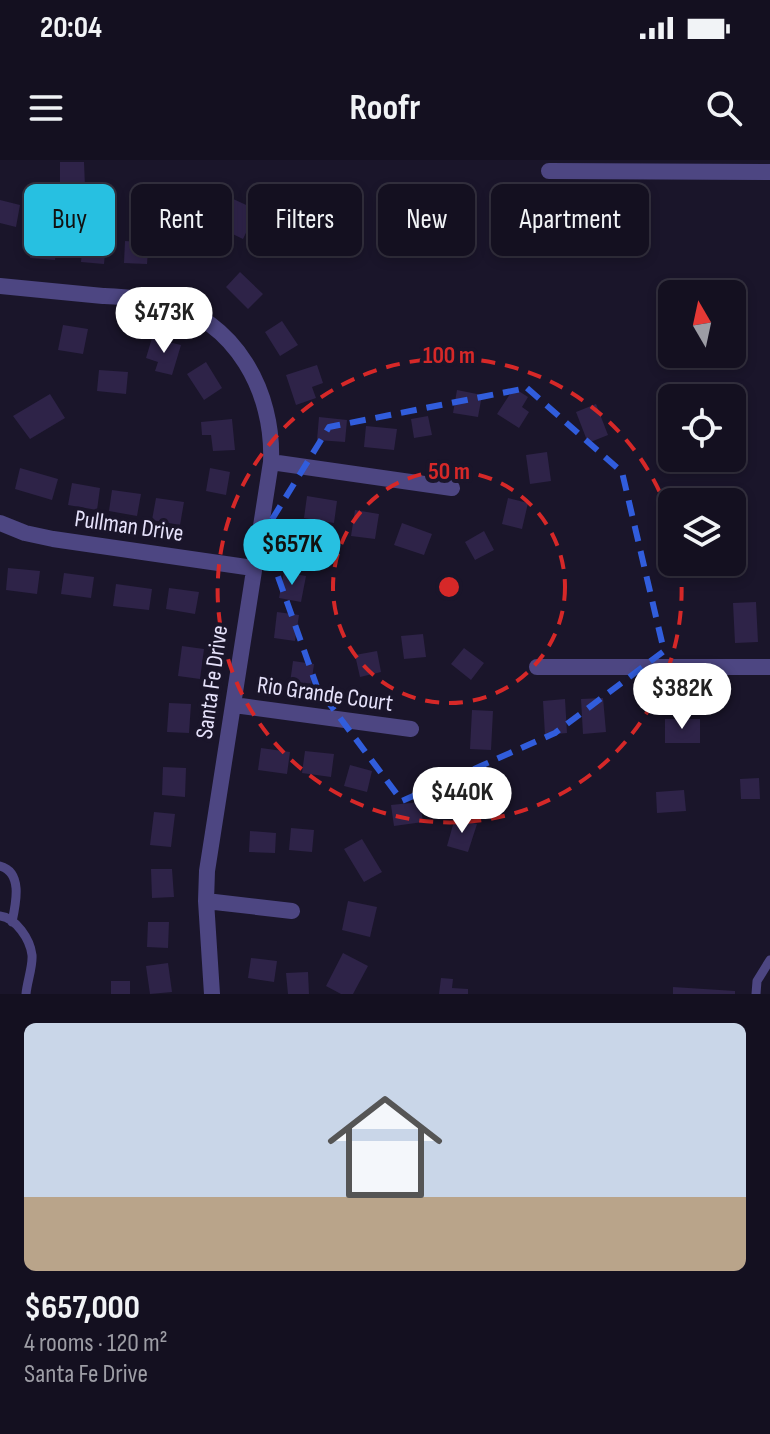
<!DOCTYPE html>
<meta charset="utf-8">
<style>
body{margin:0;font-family:"Sofia Sans Condensed",sans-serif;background:#211e2d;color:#f1f3f6;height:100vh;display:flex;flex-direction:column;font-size:30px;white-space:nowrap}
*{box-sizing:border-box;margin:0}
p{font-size:26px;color:#9d9da5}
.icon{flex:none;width:44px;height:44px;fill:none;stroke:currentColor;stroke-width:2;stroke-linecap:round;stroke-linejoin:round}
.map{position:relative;height:834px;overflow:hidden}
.side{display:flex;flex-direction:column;background:#141020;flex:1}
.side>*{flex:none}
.top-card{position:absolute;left:24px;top:24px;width:722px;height:72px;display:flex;gap:16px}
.needle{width:52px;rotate:351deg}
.controls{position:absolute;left:658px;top:120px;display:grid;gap:16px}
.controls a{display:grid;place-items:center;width:88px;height:88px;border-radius:12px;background:#141020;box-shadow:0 4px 12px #0003,0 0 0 2px #33303e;font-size:40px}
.price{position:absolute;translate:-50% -68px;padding:0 18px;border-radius:28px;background:#fff;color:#222;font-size:26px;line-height:52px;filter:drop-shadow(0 2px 4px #0008)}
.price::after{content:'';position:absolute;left:50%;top:48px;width:24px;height:18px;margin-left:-12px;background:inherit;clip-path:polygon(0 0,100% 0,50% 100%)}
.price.selected{background:#27c0e1;color:#111}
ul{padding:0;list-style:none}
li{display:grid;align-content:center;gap:16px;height:424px;padding:0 24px}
li span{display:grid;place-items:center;height:248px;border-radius:12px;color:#555}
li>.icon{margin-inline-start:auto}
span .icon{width:144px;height:144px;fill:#fffc;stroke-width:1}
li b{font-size:34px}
.chip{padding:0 28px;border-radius:12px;background:#141020;box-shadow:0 4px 12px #0003,0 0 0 2px #33303e;font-size:28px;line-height:72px}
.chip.selected{background:#27c0e1;color:#111}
.status{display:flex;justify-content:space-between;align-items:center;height:56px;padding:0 40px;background:#141020;direction:ltr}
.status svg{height:22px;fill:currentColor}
header{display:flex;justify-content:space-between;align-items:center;height:104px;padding:0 24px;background:#141020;font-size:36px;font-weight:700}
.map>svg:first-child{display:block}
</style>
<div class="status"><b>20:04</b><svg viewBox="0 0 49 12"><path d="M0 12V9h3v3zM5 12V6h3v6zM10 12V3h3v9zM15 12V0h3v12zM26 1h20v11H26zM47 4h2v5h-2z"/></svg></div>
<header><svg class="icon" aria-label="menu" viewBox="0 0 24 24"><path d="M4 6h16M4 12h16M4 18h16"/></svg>Roofr<svg class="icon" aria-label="search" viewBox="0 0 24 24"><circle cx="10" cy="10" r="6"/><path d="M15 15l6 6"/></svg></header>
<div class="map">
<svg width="770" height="834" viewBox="0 0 770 834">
<rect width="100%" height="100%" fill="#1a152a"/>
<path fill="#2e2348" d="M60,2H84L85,27H60Z
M179,35L207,43L199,70L171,62Z
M231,38L257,50L243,79L218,67Z
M0,40L20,45L16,67L0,63Z
M31,77L57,78L55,100L30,98Z
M141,77L153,78L152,92L148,91L147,104L124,103L125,81L140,82Z
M83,80L106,83L104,104L81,102Z
M240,112L263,134L248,149L226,127Z
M282,161L298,185L280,196L265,172Z
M63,165L88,169L83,194L58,190Z
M152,178L181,185L172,215L155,211L158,202L146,198Z
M206,202L222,228L204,240L187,214Z
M317,205L323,223L312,227L316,238L296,245L286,215Z
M99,210L128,212L126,234L97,231Z
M514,228L528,237L522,247L529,252L519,268L497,254Z
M457,230L482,235L478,257L453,253Z
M50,234L65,258L30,279L13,256Z
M596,244L608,275L588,283L576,252Z
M428,256L432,275L414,278L411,259Z
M319,257L347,260L345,282L317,280Z
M232,259L235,290L213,291L211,275H202L201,262Z
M366,266L397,269L394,290L364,287Z
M547,292L551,321L530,324L526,295Z
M20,308L58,319L52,340L15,329Z
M210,308L230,312L226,335L206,331Z
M72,323L100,328L97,350L68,345Z
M112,330L141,334L137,356L109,351Z
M307,336L337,341L334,363L304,358Z
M156,338L184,342L180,365L152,360Z
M508,338L528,343L522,369L502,364Z
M355,350L379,354L375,379L351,376Z
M402,363L432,374L424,395L394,385Z
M484,371L494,390L475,400L465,382Z
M290,373L311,376L308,392L316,393L315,403L286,398Z
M8,408L40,411L37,434L6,430Z
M284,412L306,416L301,442L279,438Z
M64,413L94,417L91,438L61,434Z
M116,424L152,429L149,450L113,446Z
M169,428L199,432L195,454L166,449Z
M756,442L758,482L735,483L733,443Z
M277,452L299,455L295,481L274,478Z
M423,474L426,497L404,499L401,476Z
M182,486L204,489L200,519L178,516Z
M464,488L484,503L471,520L451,504Z
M377,491L381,512L360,517L355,495Z
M293,501L314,504L311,526L290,523Z
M603,538L606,572L583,574L581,539Z
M565,539L567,573L545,575L543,541Z
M169,543L191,544L189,573L167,572Z
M472,550L493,551L491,590L470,589Z
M665,559H700V583H665Z
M261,588L290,592L287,614L258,610Z
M305,591L334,594L331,617L302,613Z
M350,605L372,611L367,632L344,626Z
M163,607L186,608L185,637L162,635Z
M462,607L484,624L475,636L469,632L461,643L444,630Z
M759,618L760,639H741L740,619Z
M684,630L686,651L657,653L656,632Z
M420,642L423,662L394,666L391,645Z
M154,652L175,654L171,687L150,685Z
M455,658L477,664L468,692L447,686Z
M291,668L314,670L312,692L289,690Z
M250,671L276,673L275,693L249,692Z
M362,679L382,712L364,722L344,689Z
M151,709H172L174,737L152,738Z
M348,741L377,747L370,777L342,770Z
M148,762H169L168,788L147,787Z
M343,793L368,806L353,834H341L326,826Z
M251,798L277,801L274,822L248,818Z
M168,803L172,832L150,834L146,806Z
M308,812L309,834H288L286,813Z
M441,818L453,819L452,828L468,829V834H439Z
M111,821H130V834H111Z
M673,827L735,831V834H673Z"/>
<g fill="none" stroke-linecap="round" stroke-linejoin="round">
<path stroke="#4d4682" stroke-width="9" d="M0,706C23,712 16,743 12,762
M0,756C16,758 30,779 32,795C33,806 27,822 26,834
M756,834L757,821L770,800"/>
<path stroke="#4d4682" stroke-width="16" d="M549,11L770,12
M0,126C34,129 69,133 103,136C123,137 145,138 164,143C236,161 274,232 271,302L207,711L206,741L212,834
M271,302L452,328
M0,363L25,373L53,379L253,408
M537,507H770
M234,545L411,569
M206,741L292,751"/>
</g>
<path fill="none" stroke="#315ddc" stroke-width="6" stroke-dasharray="16 10" stroke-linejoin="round" d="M527,228L622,312L664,491L555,573L402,641L317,527L263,374L329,267Z"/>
<g fill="none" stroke="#d62828" stroke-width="4" stroke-dasharray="14 10">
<circle cx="449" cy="427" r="116"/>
<path d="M680 403A232 232 0 1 1 671 361"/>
</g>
<g text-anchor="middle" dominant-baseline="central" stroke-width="8" stroke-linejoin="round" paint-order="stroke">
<g font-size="24" fill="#e6e2fb" stroke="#1a152a">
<text transform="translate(129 366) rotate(8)">Pullman Drive</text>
<text transform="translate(212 522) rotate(-82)">Santa Fe Drive</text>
<text transform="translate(325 534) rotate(8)">Rio Grande Court</text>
</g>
</g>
<circle cx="449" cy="427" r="12" fill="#d62828" stroke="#1a152a" stroke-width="4"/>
<g font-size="24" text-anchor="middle" font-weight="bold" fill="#d62828" stroke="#1a152a" stroke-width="8" stroke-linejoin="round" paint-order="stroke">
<text x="449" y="203">100 m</text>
<text x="449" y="319">50 m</text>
</g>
</svg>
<div class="controls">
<a><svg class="needle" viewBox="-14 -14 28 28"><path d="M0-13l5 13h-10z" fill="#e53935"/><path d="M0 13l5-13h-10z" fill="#9d9da5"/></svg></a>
<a><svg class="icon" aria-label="locate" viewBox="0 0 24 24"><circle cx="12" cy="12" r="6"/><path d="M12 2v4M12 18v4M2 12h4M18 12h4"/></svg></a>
<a><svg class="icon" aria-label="layers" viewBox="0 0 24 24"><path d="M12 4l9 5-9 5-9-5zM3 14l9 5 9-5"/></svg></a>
</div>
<b class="price" style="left:164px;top:195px">$473K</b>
<b class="price selected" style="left:292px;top:427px">$657K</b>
<b class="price" style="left:682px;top:571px">$382K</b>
<b class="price" style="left:462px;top:675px">$440K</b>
<div class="top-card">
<a class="chip selected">Buy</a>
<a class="chip">Rent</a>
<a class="chip">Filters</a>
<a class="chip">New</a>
<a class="chip">Apartment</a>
</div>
</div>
<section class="side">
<ul>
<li><span style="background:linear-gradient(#c9d6e8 70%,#b9a48a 0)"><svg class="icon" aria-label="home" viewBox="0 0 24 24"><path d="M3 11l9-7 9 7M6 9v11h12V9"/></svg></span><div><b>$657,000</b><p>4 rooms · 120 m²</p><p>Santa Fe Drive</p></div></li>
</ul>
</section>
